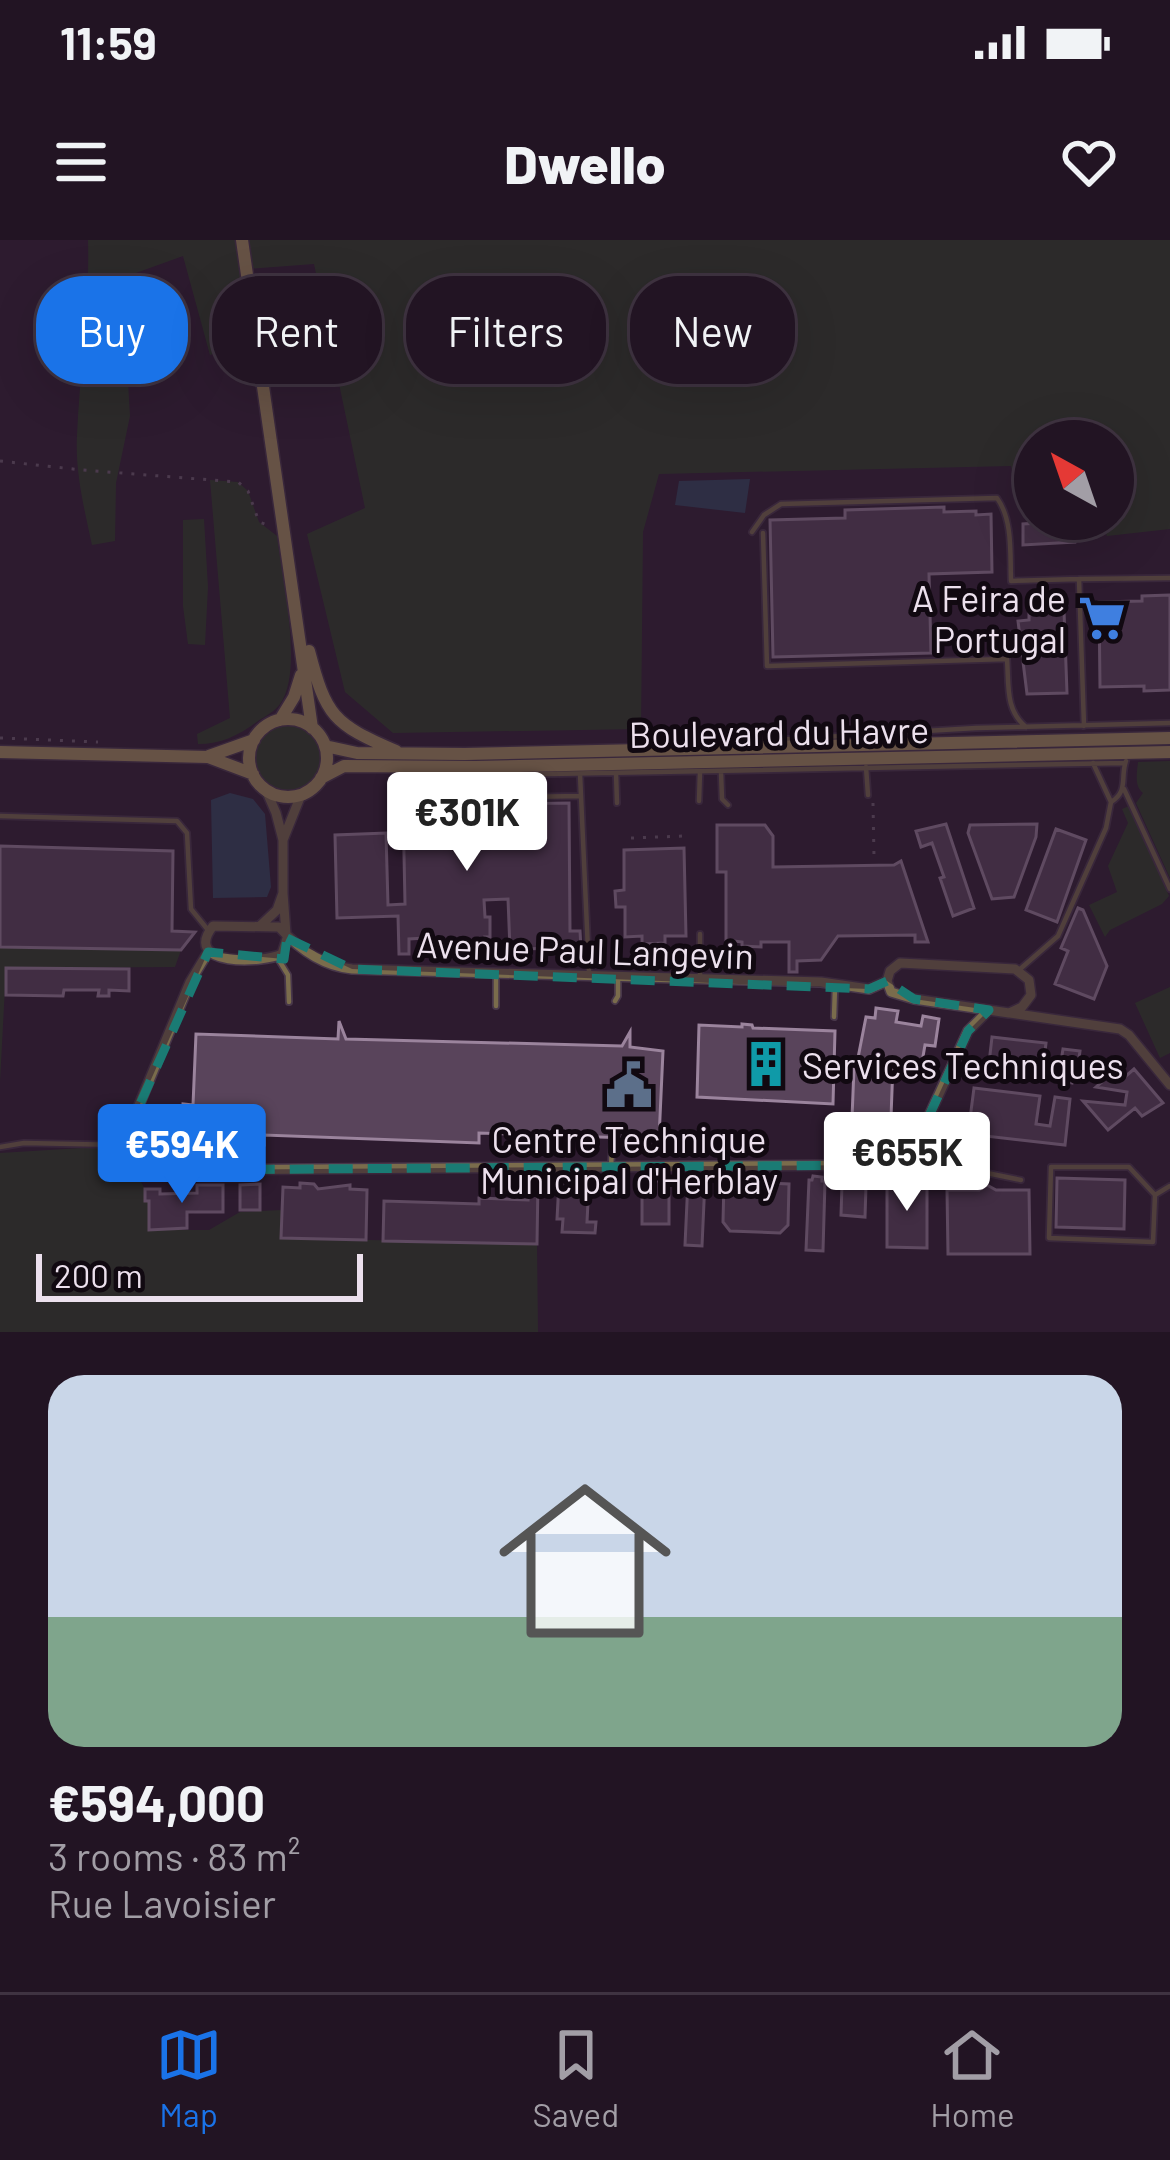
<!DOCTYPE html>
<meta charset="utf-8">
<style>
body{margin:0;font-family:Barlow,sans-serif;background:#2a1d2b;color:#f1f3f6;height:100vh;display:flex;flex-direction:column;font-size:45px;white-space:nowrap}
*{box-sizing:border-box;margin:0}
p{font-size:39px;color:#a29ea6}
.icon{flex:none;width:66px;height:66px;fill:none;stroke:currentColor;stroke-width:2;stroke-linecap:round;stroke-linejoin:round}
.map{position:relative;height:1092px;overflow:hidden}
.drawer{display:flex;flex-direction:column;background:#221423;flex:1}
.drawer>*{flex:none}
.hud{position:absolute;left:36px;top:36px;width:1098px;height:108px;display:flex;gap:24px}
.needle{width:78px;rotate:320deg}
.fabs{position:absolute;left:1014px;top:180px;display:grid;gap:24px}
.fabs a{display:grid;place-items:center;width:120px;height:120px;border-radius:50%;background:#221423;box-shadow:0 12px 48px #0002,0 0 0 3px #3f3341;font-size:60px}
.scale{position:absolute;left:36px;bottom:30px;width:327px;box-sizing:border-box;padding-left:12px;border:6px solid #ece0ed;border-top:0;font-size:33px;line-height:42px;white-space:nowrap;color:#ece0ed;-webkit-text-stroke:9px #110911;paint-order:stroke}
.price{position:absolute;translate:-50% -102px;padding:0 27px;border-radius:12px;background:#fff;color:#222;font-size:39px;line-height:78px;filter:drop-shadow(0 3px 6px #0008)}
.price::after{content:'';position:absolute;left:50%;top:72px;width:36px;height:27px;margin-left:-18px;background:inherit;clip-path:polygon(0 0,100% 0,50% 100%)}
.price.on{background:#1a73e8;color:#fff}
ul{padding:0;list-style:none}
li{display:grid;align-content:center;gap:24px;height:636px;padding:0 48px}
li span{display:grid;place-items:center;height:372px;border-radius:36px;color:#555}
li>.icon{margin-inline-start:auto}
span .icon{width:216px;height:216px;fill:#fffc;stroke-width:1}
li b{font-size:51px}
.tag{padding:0 42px;border-radius:48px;background:#221423;box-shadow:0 12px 48px #0002,0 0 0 3px #3f3341;font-size:42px;line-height:108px}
.tag.on{background:#1a73e8;color:#fff}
.status{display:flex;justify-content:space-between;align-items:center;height:84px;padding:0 60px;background:#221423;direction:ltr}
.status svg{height:33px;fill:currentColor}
header{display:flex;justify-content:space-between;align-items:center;height:156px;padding:0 48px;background:#221423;font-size:54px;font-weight:800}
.tab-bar{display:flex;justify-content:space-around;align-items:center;height:168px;border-top:3px solid #3f3341;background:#221423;font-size:33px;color:#a29ea6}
.tab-bar a{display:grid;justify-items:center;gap:6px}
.tab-bar .on{color:#1a73e8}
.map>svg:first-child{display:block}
</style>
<div class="status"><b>11:59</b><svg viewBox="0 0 49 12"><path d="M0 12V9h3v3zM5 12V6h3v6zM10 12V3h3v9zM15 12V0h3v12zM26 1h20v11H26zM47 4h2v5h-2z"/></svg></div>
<header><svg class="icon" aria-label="menu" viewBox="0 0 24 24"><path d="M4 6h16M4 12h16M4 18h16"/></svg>Dwello<svg class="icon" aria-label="heart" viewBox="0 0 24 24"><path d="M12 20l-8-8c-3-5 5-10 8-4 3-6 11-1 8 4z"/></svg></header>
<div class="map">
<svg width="1170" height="1092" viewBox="0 0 1170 1092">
<rect width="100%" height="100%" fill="#2d1b2f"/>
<path fill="#2c3d25" d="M88,0H1170V289L1107,296L1099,279H1113V201H1035V252L1016,253L1011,226L659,234L643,292L641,489L393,493L345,452L307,294L365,268L314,24L247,29L257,96L210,115L183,16L122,38L130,176L116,243L115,301L92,305C84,268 75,232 77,195C80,128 90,67 88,0Z
M210,240L238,242L248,251L259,282L277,296C282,337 304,431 280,464C275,471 266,476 258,481C239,495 222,504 198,504L197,494L230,478Z
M204,279L208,347L205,405L188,404L183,366V280Z
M256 518a32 32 0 1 1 64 0a32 32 0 1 1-64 0Z
M1170,521V638L1136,563L1143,553C1134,546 1137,533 1138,522Z
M1129,566L1169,656L1162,664L1110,690L1105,697L1089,665L1117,652L1108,626L1128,583L1122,569Z
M0,707L181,710L175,727L6,728L0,842Z
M1170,747V813L1160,818L1135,763Z
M130,905V923L145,949V961H149L150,990H209L240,972L282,970V998L537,1004L538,1092H0V913Z"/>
<path fill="#2f455e" d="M750,239L745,273L675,265L679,241Z
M230,553L253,559L265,574L271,647L267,657L213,658L211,560Z"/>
<path fill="#59445b" stroke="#9b849d" stroke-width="3" d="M944,267V272L976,271V275L991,274L992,332L929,334L931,413L773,417L770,280L845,278V270Z
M1038,279H1079L1075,302L1023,305V284L1038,283Z
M1170,355V450L1144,451V446L1100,447L1099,362L1142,361V356Z
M1064,371L1067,453L1027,454L1018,381L1029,380V372Z
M569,563L570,691H580L581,708L510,709L508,659L484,660L485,677H490V697H485L486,702L426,703L425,698L409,699V714H399L398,676L337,678L335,595L386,593L388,665L405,664L403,565Z
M946,584L974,668L953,676L940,638L944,637L932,603L921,607L916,591Z
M1037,584L1036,597L1014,657L992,659L968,593L970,585Z
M717,585H765L773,596V627L894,625L901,621L928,702H915V695L838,696L821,720L797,721V732H789V702H761V707L742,706V702L726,700V632H717Z
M1056,589L1086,600L1057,682L1026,670Z
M0,606L173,611L172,691L195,692L181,710L0,707Z
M684,608L686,696H665V703L642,704V696L625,697V667H616L615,651L624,650V610Z
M1078,668L1083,670L1107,726L1094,759L1055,744L1068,711L1061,708Z
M6,728L129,729V751L109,750V756H98L99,750H64L63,756L6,755Z
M876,768L898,771L896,782L921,786L923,776L939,779L935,806L925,805L921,828L893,824L890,904L851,903L854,828H856L866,777L875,778Z
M339,781L346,799L622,806L630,792V807L663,811L659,899L479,893V903L264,895V905L192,903V884L182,883L183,864L193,865L196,794L338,799Z
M742,784L752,785L753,788L835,791L833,864L697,857L699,785L742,787Z
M992,797L1046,803L1042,838L988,832Z
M1063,809L1080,811L1076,839L1073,836L1072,843L1058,840Z
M1119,827L1126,836L1134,829L1163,863L1142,876L1135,868L1108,890L1083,861L1125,865L1127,852L1096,847Z
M974,848L1040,856L1036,884L1050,886L1055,857L1070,859L1065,905L968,894Z
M813,936L822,937V941H825L823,1011L806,1010L809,940H812Z
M1057,938L1125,940L1124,989L1056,987Z
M688,940H705L702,1006L685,1005Z
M887,940L927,941V1008L887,1007Z
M528,941H538L537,1004L383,1001L384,961L479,964V958L528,960Z
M642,941H660L661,947H669V984H642Z
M724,941L789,944L788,985L780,993L730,991L723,982Z
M559,942L589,943L587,982H596L595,993L562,992L563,979H557Z
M300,943L314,944L318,949L350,945V949L367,950L366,1000L281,998L283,947L300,948Z
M260,944V970H240V945Z
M197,945H223V972H187V988L149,990V961H145V949H160V954L197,953Z
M842,945L866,946L865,977L841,975Z
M987,945L996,950H1029L1030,1014H948L947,950H979Z"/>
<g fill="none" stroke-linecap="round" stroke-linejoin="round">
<defs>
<path id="lane" d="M752,292L764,275L781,264L997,258C1013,280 1010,314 1011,341L1079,339
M763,293L767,426L1007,419C1009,445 1005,470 1026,487
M1084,486L1079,339L1170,338
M726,503L976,488L1170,483
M1093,523L1111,562C1129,551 1120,537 1126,521
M866,527L868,555
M483,531L498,535L1124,523
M721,532L722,559L728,565
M616,533L617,563
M580,534L589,732
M1124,549L1170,649
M406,559L580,556
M699,561L700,532
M0,576L177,581L187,593L191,669L208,690
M700,694V735
M277,717L288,735L289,762
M1019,730L1058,696L1106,588L1111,562
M496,734V766
M615,761L618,756V736
M834,777L835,747
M0,907L24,903L122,905L132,903
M913,911L938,923L1021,940
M1051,927H1129L1155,955L1153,1002L1049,998Z
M611,928L612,906
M1155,955L1170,946"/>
<path id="street" d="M266,550L276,573L283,600L301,555
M283,600V653
M261,685L277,670L283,653L286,694
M287,698L282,714C263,723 181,727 213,686L279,687C298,708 321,726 352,729L821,742L869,749L887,741
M208,712L190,742L132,882C129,905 140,923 164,930L888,925L904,920L913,911L968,791L989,770
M900,723L1015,729L1029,740L1031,755L1022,767L1009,773L914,759L891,752L887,741L890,731Z
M1010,773L1120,789L1129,795L1170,845"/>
<path id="secondary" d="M242,0L312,488
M309,411C326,476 333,484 396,511
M249 518a39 39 0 1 1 78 0a39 39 0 1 1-78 0Z
M280,480L294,457L301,435
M325,506L357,513L465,514L1170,498
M0,512L208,517L253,534
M209,516L254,500
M321,538L344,526L476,527L1170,512"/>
</defs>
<use href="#lane" stroke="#48374a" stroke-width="8"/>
<use href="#street" stroke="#48374a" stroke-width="12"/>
<use href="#secondary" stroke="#48374a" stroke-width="15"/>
<path stroke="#6f5f71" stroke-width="3" stroke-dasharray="3 9" stroke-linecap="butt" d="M0,221L82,230L238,242L248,251L259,282L271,286
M0,498L98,502
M873,563L874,617
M631,598L685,596"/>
<use href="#lane" stroke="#7a6c4c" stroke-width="4.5"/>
<use href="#street" stroke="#7a6c4c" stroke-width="9"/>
<use href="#secondary" stroke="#ac9561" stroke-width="12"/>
</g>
<path d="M0 0H1170V1092H0ZM287,698L352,729L869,749L887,741L914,759L989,770L968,791L913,911L888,925L164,930L135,909L132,882L208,712L284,719Z" fill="#2d1b2f" fill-opacity=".55" fill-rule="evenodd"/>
<path fill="none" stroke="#1a7b74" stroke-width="9" stroke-dasharray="24 15" stroke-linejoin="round" d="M287,698L352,729L869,749L887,741L914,759L989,770L968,791L913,911L888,925L164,930L135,909L132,882L208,712L284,719Z"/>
<defs>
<symbol id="supermarket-bare" viewBox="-9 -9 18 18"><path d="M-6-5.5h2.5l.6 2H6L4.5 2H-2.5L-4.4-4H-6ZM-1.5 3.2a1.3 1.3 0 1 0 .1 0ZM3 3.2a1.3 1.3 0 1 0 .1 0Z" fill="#3f7fe0" stroke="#110911" stroke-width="2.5" paint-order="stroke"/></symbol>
<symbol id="building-bare" viewBox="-9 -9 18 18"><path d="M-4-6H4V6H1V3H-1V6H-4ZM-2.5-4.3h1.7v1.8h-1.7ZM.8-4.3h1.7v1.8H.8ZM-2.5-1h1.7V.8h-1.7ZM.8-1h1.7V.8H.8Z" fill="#0f9aa8" stroke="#110911" stroke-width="2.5" paint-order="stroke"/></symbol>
<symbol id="civic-bare" viewBox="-9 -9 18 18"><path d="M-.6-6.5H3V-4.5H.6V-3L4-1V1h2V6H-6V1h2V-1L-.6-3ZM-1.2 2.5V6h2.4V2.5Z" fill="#5c6f8a" stroke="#110911" stroke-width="2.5" paint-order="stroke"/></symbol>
</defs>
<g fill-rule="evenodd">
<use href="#supermarket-bare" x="1069" y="345" width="66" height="66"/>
<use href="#building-bare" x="733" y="791" width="66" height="66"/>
<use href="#civic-bare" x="596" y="812" width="66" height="66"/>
</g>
<g text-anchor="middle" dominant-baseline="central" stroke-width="10" stroke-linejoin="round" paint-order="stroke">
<g font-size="36" fill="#ece0ed" stroke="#110911" text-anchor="end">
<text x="1066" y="357">A Feira de<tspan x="1066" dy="41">Portugal</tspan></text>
<text x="802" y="824" text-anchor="start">Services Techniques</text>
<text x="629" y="898" text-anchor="middle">Centre Technique<tspan x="629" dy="41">Municipal d'Herblay</tspan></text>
</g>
<g font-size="36" fill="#ece0ed" stroke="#110911">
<text transform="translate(779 491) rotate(-1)">Boulevard du Havre</text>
<text transform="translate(585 709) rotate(2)">Avenue Paul Langevin</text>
</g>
</g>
</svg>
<div class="fabs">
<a><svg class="needle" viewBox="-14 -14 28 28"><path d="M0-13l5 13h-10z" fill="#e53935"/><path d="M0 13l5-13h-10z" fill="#a29ea6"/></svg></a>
</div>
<div class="scale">200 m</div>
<b class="price" style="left:467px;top:634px">€301K</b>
<b class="price on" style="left:182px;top:966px">€594K</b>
<b class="price" style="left:907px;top:974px">€655K</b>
<div class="hud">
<a class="tag on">Buy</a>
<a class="tag">Rent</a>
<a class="tag">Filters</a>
<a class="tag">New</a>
</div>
</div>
<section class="drawer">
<ul>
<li><span style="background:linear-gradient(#c9d6e8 65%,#7fa58c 0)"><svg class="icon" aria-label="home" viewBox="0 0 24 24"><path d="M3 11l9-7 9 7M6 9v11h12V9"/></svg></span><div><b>€594,000</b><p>3 rooms · 83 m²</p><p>Rue Lavoisier</p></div></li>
</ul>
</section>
<nav class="tab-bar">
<a class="on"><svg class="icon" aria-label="map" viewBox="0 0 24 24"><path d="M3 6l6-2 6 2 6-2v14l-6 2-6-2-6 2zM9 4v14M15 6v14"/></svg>Map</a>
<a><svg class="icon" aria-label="saved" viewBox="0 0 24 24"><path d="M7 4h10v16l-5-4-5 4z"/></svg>Saved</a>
<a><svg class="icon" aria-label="home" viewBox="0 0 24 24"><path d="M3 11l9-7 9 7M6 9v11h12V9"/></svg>Home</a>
</nav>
